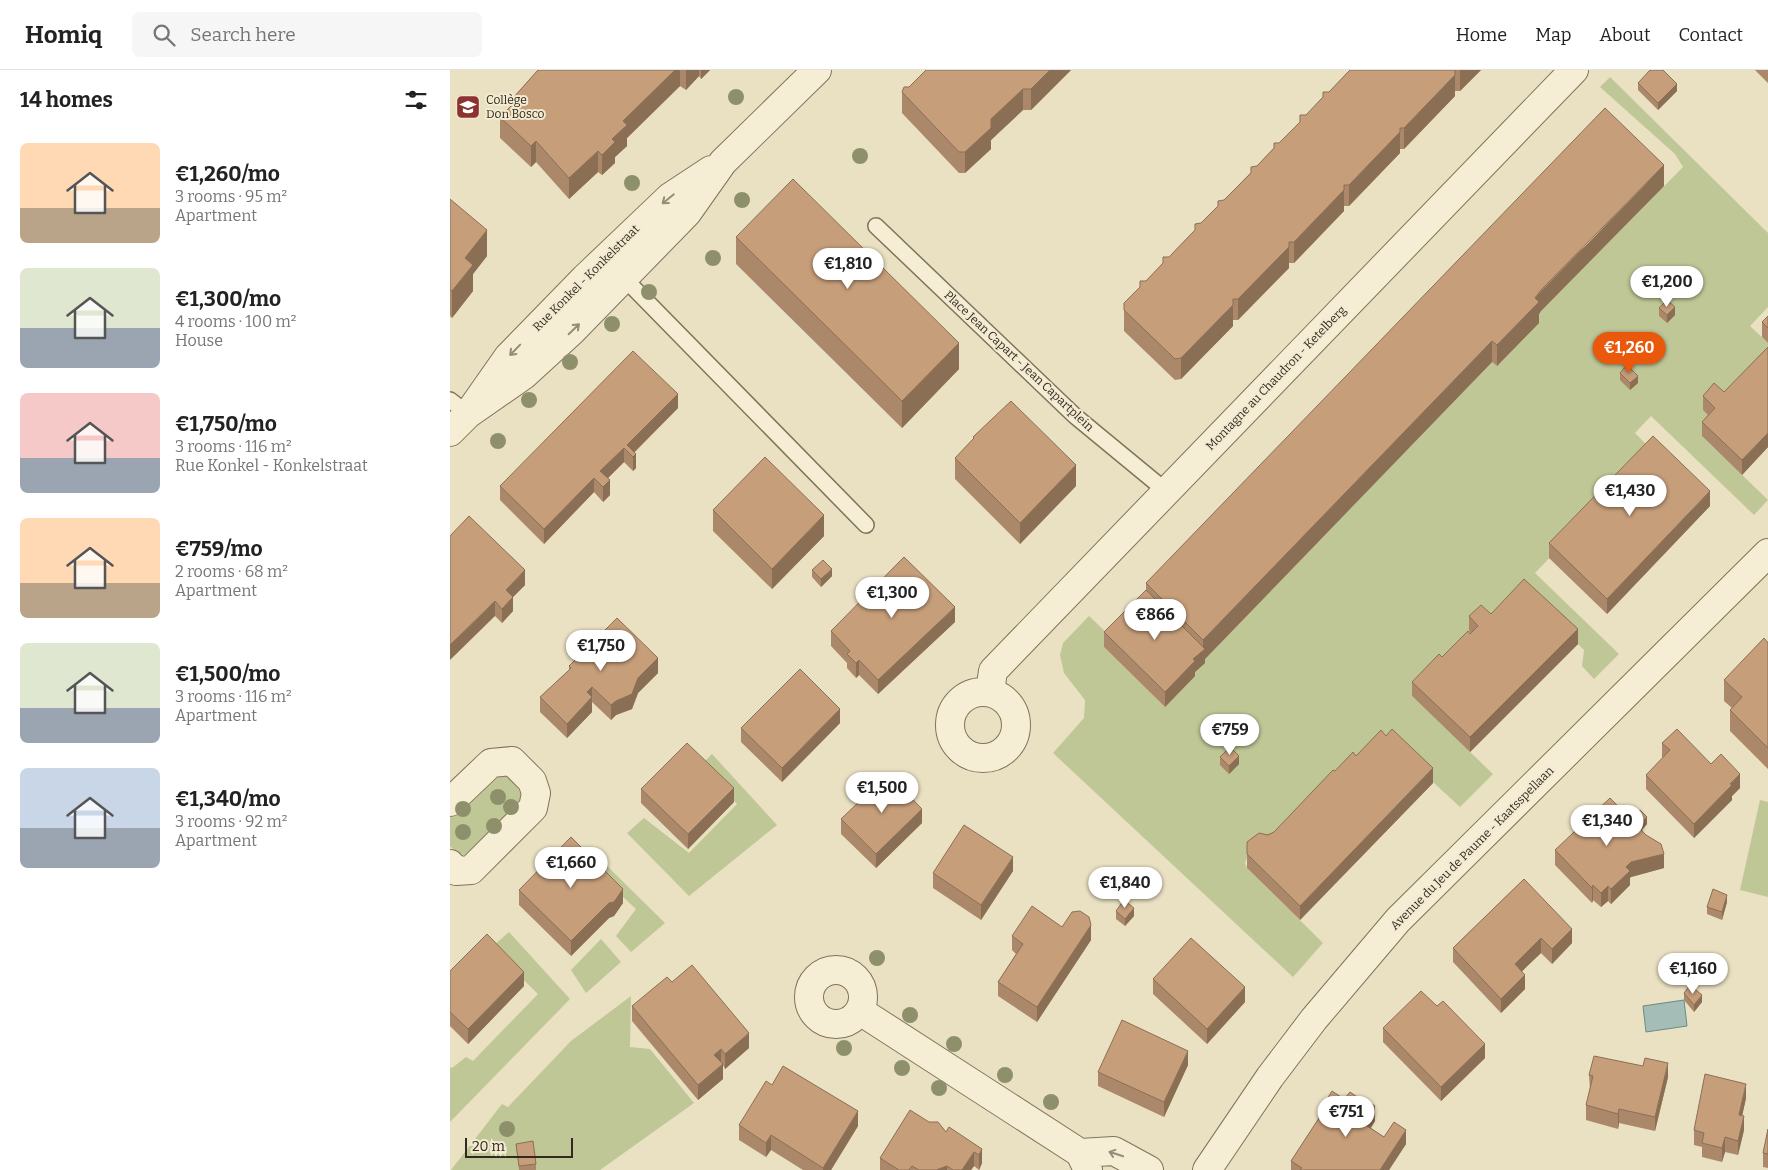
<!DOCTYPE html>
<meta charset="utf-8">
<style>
body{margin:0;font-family:Bitter,serif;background:#f6f6f6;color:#222;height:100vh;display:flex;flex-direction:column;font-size:19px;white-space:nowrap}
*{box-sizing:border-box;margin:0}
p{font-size:16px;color:#767676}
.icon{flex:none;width:28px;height:28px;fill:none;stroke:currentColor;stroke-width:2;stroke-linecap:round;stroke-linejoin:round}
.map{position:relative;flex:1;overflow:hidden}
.drawer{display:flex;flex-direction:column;background:#fff;width:450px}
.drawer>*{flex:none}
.scale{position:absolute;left:15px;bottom:12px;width:108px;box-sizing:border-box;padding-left:5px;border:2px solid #34291e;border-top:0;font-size:14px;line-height:18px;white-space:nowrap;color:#34291e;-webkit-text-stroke:4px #f2ead1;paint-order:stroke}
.price{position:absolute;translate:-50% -42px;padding:0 11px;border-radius:18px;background:#fff;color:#222;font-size:16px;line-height:32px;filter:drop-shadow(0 1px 2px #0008)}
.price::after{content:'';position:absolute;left:50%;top:30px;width:15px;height:11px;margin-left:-8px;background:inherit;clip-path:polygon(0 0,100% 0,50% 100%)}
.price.current{background:#ea580c;color:#fff}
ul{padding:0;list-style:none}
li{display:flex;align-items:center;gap:15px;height:125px;padding:0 20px}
li span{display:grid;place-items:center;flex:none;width:140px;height:100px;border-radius:8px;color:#555}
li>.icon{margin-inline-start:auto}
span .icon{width:60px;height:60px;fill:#fffc;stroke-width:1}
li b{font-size:21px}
h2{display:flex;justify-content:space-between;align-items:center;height:60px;padding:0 20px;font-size:21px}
header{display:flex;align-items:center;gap:30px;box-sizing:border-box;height:70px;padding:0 25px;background:#fff;border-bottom:1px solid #e0e0e0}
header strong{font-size:24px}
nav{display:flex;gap:28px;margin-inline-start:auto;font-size:18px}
.search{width:350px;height:45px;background:#f6f6f6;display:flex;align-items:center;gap:12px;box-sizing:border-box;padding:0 18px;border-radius:8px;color:#767676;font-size:19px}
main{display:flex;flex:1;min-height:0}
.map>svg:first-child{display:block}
</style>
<header>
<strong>Homiq</strong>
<div class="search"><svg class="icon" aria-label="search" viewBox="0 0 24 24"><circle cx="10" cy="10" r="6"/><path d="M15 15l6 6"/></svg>Search here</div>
<nav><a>Home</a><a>Map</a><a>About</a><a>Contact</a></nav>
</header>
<main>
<section class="drawer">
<h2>14 homes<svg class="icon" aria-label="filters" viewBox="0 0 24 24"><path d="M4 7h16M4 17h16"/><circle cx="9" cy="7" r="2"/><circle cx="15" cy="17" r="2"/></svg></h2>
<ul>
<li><span style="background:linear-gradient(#ffd9b3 65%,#b9a48a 0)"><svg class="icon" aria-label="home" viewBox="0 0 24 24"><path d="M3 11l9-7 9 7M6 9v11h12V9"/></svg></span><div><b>€1,260/mo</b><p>3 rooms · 95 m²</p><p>Apartment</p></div></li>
<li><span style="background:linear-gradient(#dfe7d0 60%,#9aa5b1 0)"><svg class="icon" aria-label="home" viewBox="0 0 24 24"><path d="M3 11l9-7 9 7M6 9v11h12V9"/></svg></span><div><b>€1,300/mo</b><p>4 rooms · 100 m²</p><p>House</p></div></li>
<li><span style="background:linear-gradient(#f6c9c9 65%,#9aa5b1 0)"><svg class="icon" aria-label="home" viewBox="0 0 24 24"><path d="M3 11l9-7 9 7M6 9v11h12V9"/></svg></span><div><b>€1,750/mo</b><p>3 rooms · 116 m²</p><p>Rue Konkel - Konkelstraat</p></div></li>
<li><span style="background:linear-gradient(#ffd9b3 65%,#b9a48a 0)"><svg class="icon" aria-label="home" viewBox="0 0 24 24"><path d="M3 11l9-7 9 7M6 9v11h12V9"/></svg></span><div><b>€759/mo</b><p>2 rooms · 68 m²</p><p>Apartment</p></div></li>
<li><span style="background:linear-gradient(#dfe7d0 65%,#9aa5b1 0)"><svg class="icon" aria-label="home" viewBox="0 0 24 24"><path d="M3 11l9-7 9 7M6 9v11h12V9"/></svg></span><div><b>€1,500/mo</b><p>3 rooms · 116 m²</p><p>Apartment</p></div></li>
<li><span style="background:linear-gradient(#c9d6e8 60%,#9aa5b1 0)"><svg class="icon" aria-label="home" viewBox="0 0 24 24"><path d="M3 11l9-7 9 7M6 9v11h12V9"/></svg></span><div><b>€1,340/mo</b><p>3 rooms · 92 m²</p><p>Apartment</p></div></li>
</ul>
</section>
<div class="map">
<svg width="1318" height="1100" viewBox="0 0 1318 1100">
<rect width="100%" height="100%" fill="#eae0c2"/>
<path fill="#bfc797" d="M1160,7L1318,163V237L1300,256L1318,273V291L1252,366L1318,430L1304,445L1201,346L1185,363L1203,381L1085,503L1169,584L1144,609L1132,596L1134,580L1083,530L1028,570L962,626L1043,704L1010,737L942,674L798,785L795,793L797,798L873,873L843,907L603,683L634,648L635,630L614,603L610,585L613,573L639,546L662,568L654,577L715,637L753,591L1042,292L1047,296L1089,253L1085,249L1091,241L1233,97L1225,84L1150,17Z
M262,684L327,755L239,826L177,763L194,748L239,783L287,734L251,695Z
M55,704C69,714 72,722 71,738C60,750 32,784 17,785C10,786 4,780 0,776V748L40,707Z
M1310,730L1318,732V827L1290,820Z
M155,794L215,853L181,882L166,866L186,839L146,802Z
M59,862L120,929L0,1052V997L2,998L16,987L23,991L88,924L41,878Z
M151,869L171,892L136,923L121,900Z
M181,926L180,977L200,979L244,1033L150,1100H1L52,1034L58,1037L121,971Z"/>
<path fill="#a4bdb7" stroke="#6c8a84" d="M1234,930L1237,956L1196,962L1193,936Z"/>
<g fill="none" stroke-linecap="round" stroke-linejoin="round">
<defs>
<path id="service" d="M426,156L625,346L716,421
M169,203L416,455
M0,330L18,344"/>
<path id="minor" d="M18,344L74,305L121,262L237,143L273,92L367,0
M0,362L18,344L58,287L135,208L220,127L261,100
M500 655a33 33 0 1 1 66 0a33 33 0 1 1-66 0Z
M540,622L543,601L1124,0
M0,732L41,693L62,691L82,711L86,723L83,738L21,800L6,801L0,794
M359 927a27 27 0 1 1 54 0a27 27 0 1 1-54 0Z
M410,941L630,1083L638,1100
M630,1083L664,1081L699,1100
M757,1100L820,1007L864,949L948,850L1318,483"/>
</defs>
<use href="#service" stroke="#83725b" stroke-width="18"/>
<use href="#minor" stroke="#83725b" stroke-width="30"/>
<use href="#service" stroke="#f6eed4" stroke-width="15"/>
<use href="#minor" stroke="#f6eed4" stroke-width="28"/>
</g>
<g fill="#8e906c">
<circle cx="286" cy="27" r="8"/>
<circle cx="410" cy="86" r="8"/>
<circle cx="182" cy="113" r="8"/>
<circle cx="292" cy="130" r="8"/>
<circle cx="263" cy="188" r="8"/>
<circle cx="199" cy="222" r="8"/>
<circle cx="162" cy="254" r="8"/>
<circle cx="120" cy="292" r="8"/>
<circle cx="79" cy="330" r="8"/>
<circle cx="48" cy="371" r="8"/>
<circle cx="48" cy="727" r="8"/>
<circle cx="61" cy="737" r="8"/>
<circle cx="13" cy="739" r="8"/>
<circle cx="44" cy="756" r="8"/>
<circle cx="13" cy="762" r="8"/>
<circle cx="427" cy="888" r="8"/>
<circle cx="460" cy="945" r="8"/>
<circle cx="504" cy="974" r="8"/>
<circle cx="394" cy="978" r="8"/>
<circle cx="452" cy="998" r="8"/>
<circle cx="555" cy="1005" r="8"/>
<circle cx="489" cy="1018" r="8"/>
<circle cx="601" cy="1032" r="8"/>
<circle cx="57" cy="1059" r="8"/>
</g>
<path fill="#aa8869" d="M88,0H260L251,9L249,6L236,20L230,16L177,68V76L165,87V93L152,105L148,102L119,129L86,92L81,97L50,68V47L63,34V28Z
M621,0L581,40H573L541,70V79L515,103H509L452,43V22Z
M900,0H1031L1010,21H1005V26L954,79H950V83L899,136H894V141L844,193H839V198L788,250H783V256L731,309L725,310L674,261V233L713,194V187H719Z
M1305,0H1318V13Z
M1188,13L1227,21L1208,40L1188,20Z
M1214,116L1091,241L1089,244V253L1047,296L1042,292L755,589V593L745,602V606L715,637L654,577V562L696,520V513Z
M0,129L37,186L23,204V221L2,248L0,246Z
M286,167L509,299L452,358L286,194Z
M1209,238L1225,245L1217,253L1209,246Z
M1318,246V273L1312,267V252Z
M1318,277V377L1292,405L1252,366V352L1258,345L1253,340V326L1274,322Z
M1170,303L1188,313L1180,320L1170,310Z
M228,338L185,382L186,398L183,401L174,392L158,408L160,425L153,432L144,422L94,474L50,430V416Z
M523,367L626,416L570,474L505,409V388L523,370Z
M1260,436L1157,544L1099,488V473Z
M263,440L374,466L322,519L263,461Z
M0,466L75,515L63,527V541L52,553L45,546Z
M362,500L382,506L371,517L362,507Z
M1041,544L1128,574L1020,682L962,626V612L1021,563L1019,561V546Z
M505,552L428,624L409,605L406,608L397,598V593L381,576V561Z
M1318,571V699L1280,661V640L1282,638L1274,631V610Z
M119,596L208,603L188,623L182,639L166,645L161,650L142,632V642L117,668L90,642V627L119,600Z
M390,653L332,712L291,672V658Z
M1212,673L1261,694L1290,718L1282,726V730L1244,768L1196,719V705L1213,688L1212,687Z
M906,686L983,713L850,850L797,798V772L824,762Z
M770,687L789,694L779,704L770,695Z
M191,719L284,732L238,779L191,733Z
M1182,747L1197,754L1192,760L1214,798L1181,807L1180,808V815L1161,834L1158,831L1151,837L1143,830L1142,833L1105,795V780L1182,750Z
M391,749L472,753L426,798L391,764Z
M563,801L531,850L483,818V803Z
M1074,809L1122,873L1102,894L1091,883L1072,901L1075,919L1051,943L1003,892V878Z
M69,820L173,833L164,846L159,848L121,886L69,835Z
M1277,832L1272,850L1257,844V837Z
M666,841L684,846L675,856L666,849Z
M612,857L641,870L587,952L548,926V912L566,884L562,880V866Z
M0,901L74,916L18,974L0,956Z
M703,909L795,932L757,974L703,924Z
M222,912L299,978L275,999L273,995V1009L248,1030L182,951V936Z
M1234,923L1252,932L1244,942L1234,930Z
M933,958L1035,988L991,1031L933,972Z
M738,995L714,1047L648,1016V1002Z
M1193,996L1218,1007L1205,1061L1169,1053L1168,1059L1136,1050V1035L1140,1020L1139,1005Z
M322,1015L408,1056L381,1100H353L321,1080L316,1087L289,1070V1055Z
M1296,1028L1292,1046L1294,1060L1288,1085L1275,1082L1272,1092L1252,1087V1077L1244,1075V1060Z
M868,1043L925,1051L921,1058L934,1067L956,1074L939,1100H841V1091L868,1050Z
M1318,1059V1098L1313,1097V1083Z
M496,1062L532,1079V1093L529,1100L524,1096L521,1100H430V1088Z
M66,1074L86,1094V1100H69Z"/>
<path fill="#8b6f55" d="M225,0H230V16L177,68V76L165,87V93L152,105V85L173,51Z
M236,0H249V6L236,20Z
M251,0H260L251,9Z
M600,0H621L581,40V19Z
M1010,0H1031L1010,21Z
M1005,5V26L954,79V58Z
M1227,14V21L1208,40V33Z
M573,19V40L541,70V79L515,103V82L541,49Z
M950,62V83L899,136V115Z
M86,71V92L81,97V76Z
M148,81V102L119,129V108Z
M1214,95V116L1091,241L1089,244V253L1047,296V275L1085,228Z
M894,120V141L844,193V172Z
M37,160V186L23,204V221L2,248V221L15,188Z
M839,172V198L788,250V229Z
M783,235V256L731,309V288Z
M1225,237V245L1217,253V245Z
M1042,271V292L755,589V593L745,602V606L715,637V622L743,589L753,580V570Z
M509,273V299L452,358V331Z
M1188,306V313L1180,320V313Z
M228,324V338L181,385L177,375Z
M1318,363V377L1292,405V390Z
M174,378V392L151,415L150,401Z
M186,384V398L183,401V387Z
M626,395V416L570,474V453Z
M144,408V422L94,474V459Z
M160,410V425L153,432V417Z
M1260,421V436L1157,544V529Z
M374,445V466L322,519V499Z
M382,499V506L371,517V509Z
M75,500V515L63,527V541L52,553V539L56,520Z
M45,531V546L0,590V575Z
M505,537V552L428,624V610Z
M1128,559V574L1020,682V667Z
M208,588V603L188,623L182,639L166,645L161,650V635Z
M409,590V605L406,608V593Z
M142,617V642L117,668V654L137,622Z
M390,639V653L332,712V698Z
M789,686V694L779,704V696Z
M983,698V713L850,850V836Z
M1290,704V718L1282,726V730L1244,768V754Z
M284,718V732L238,779V764Z
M472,739V753L426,798V784Z
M1197,747V754L1190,762V754Z
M1214,784V798L1181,807L1180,808V815L1161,834V819L1176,797L1181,792Z
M563,787V801L531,850V835Z
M1143,815V830L1142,833V818Z
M1158,816V831L1151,837V823Z
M173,819V833L164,846L159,848L121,886V871Z
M1277,825V832L1272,850V842Z
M684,838V846L675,856V849Z
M641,855V870L587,952V937Z
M1122,859V873L1102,894V879Z
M1091,868V883L1065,908V894Z
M74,902V916L18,974V959Z
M1075,905V919L1051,943V929Z
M795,917V932L757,974V959Z
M1252,925V932L1244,942V935Z
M299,963V978L275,999V984Z
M1035,974V988L991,1031V1017Z
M271,979V993L264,985Z
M738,981V995L714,1047V1032Z
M1218,993V1007L1205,1061V1047Z
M273,994V1009L248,1030V1015Z
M1296,1014V1028L1289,1060V1045Z
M925,1036V1051L914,1068V1054Z
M1169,1039V1053L1168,1059V1044Z
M408,1041V1056L381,1100H373V1098Z
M1294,1046V1060L1288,1085V1071Z
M956,1060V1074L939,1100H930Z
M321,1065V1080L316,1087V1073Z
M1275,1067V1082L1272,1092V1078Z
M532,1079V1093L529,1100V1085Z
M524,1082V1096L521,1100H512Z
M497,1096V1100H486Z"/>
<path fill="#c69e7a" stroke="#8b6f55" d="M88,0H225L173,51L177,55L162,69L165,72L152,85L148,81L119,108L86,71L81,76L50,47L66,31L63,28Z
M476,0H600L581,19H573L541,49V58L515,82H509L452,22L454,17H459Z
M900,0H1005V5L954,58H950V62L899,115H894V120L844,172H839V177L788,229H783V235L731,288L725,289L674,240V233L690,217V211H696L713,193V187H719L745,160V154L751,153L768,136V131L774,130L801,103V97L807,96L824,78V73H829L850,52V45H856L873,27V22H879Z
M1200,0H1213L1227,14L1208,33L1188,13Z
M1155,38L1214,95L1091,220L1085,228L1089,232L1047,275L1042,271L753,570L696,513Z
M343,109L509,273L452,331L286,167Z
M0,129L37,160L15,188L23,195L2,221L0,220Z
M1217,230L1225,237L1217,245L1209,238Z
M1318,246V258L1312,252Z
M1318,277V363L1292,390L1252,352L1265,338L1253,326L1264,313L1274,322Z
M183,281L228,324L177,375L186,384L183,387L174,378L150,401L160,410L153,417L144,408L94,459L50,416Z
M1177,295L1188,306L1180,313L1170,303Z
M561,331L626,395L570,453L505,388L524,368L523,367Z
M1203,366L1260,421L1157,529L1099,473Z
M315,387L374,445L322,499L263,440Z
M19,446L75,500L56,520L63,527L52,539L45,531L0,575V466Z
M454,487L505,537L428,610L409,590L406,593L397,584L400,581L381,561Z
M373,490L382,499L371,509L362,500Z
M1074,509L1128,559L1020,667L962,612L989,584L992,587L1018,561L1020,564L1028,556L1019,546L1031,535L1041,544Z
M696,520L755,579L743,589L745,591L715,622L654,562Z
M167,548L208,588L188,608L182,624L166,631L161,635L142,617L137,622L142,627L117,654L90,627L117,602L121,598L119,596Z
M1314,568L1318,573V678L1280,640L1292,627L1274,610Z
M350,599L390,639L332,698L291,658Z
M942,659L983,698L850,836L797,784V772L809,763L818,765L824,762L883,700L885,701L903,682L906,686L931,660L936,666Z
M1227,659L1261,694L1271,684L1290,704L1280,714L1282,715L1244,754L1196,705L1220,680L1212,673Z
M237,673L284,718L238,764L191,719Z
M780,677L789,686L779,696L770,687Z
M438,704L472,739L426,784L391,749Z
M1160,728L1196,765L1211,774L1214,784L1181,792L1176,797L1180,801L1161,819L1158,816L1151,823L1143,815L1142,818L1105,780Z
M1190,740L1197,747L1190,754L1182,747Z
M514,755L563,787L531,835L483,803Z
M121,767L173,819L164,832L159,833L121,871L69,820Z
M1074,809L1122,859L1102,879L1091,868L1065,894L1075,905L1051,929L1003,878Z
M1263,819L1277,825L1272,842L1257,837Z
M674,830L684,838L675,849L666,841Z
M582,836L612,857L622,842L630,841L639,847L641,855L587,937L548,912L573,874L562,866Z
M37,864L74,902L18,959L0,942V901Z
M741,868L795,917L757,959L703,909Z
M242,895L299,963L275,984L271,979L264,985L273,994L248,1015L182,936L217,907L222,912Z
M1240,915L1252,925L1244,935L1234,923Z
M971,921L987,936L993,931L1035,974L991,1017L933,958Z
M672,950L738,981L714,1032L648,1002Z
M1144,986L1193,996L1195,988L1218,993L1205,1047L1169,1039L1168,1044L1136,1035L1143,1006L1139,1005Z
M333,996L408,1041L373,1098L321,1065L316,1073L289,1055L316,1011L322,1015Z
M1255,1004L1296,1014L1289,1045L1294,1046L1288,1071L1275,1067L1272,1078L1252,1073L1254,1063L1244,1060Z
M882,1021L894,1029L900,1022L913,1031L914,1029L925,1036L914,1054L934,1067L944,1052L956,1060L930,1100H850L852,1098L841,1091L871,1045L868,1043Z
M460,1040L479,1052H488L496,1062L499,1057L532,1079L529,1085L524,1082L512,1100H503L497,1096L486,1100H469L462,1096L459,1100H449L430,1088Z
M1318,1059V1084L1313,1083Z
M83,1071L86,1094L69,1096L66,1074Z"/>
<defs><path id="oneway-shaft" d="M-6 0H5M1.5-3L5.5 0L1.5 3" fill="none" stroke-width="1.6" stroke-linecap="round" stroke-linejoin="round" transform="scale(1.25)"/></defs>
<g stroke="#958c79">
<use href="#oneway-shaft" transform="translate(218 129) rotate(141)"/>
<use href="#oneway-shaft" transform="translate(124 259) rotate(-44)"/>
<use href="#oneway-shaft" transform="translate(65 280) rotate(134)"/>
<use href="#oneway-shaft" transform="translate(666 1084) rotate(-162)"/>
</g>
<defs>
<symbol id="school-square" viewBox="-11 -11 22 22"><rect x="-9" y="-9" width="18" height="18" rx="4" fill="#8d332f" stroke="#f2ead1"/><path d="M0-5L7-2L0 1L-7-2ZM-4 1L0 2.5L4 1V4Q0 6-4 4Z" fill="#fff"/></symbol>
</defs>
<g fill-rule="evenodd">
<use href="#school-square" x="4" y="23" width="28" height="28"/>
</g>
<g text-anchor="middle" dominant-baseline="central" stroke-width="4" stroke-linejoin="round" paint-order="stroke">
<g font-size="12" fill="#34291e" stroke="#f2ead1" text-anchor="start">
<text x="36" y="30">Collège<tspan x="36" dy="14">Don Bosco</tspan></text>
</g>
<g font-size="12" fill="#34291e" stroke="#f2ead1">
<text transform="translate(136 208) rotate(-45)">Rue Konkel - Konkelstraat</text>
<text transform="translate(569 291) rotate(43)">Place Jean Capart - Jean Capartplein</text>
<text transform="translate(826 308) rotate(-46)">Montagne au Chaudron - Ketelberg</text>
<text transform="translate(1022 778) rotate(-45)">Avenue du Jeu de Paume - Kaatsspellaan</text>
</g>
</g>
</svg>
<div class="scale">20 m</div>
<b class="price" style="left:398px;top:220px">€1,810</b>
<b class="price" style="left:1217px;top:238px">€1,200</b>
<b class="price current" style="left:1179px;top:304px">€1,260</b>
<b class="price" style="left:1180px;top:447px">€1,430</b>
<b class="price" style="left:442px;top:549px">€1,300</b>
<b class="price" style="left:705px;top:571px">€866</b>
<b class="price" style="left:151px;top:602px">€1,750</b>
<b class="price" style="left:780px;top:686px">€759</b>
<b class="price" style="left:432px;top:744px">€1,500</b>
<b class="price" style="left:1157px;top:777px">€1,340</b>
<b class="price" style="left:121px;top:819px">€1,660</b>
<b class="price" style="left:675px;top:839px">€1,840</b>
<b class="price" style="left:1243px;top:925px">€1,160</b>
<b class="price" style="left:896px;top:1068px">€751</b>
</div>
</main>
